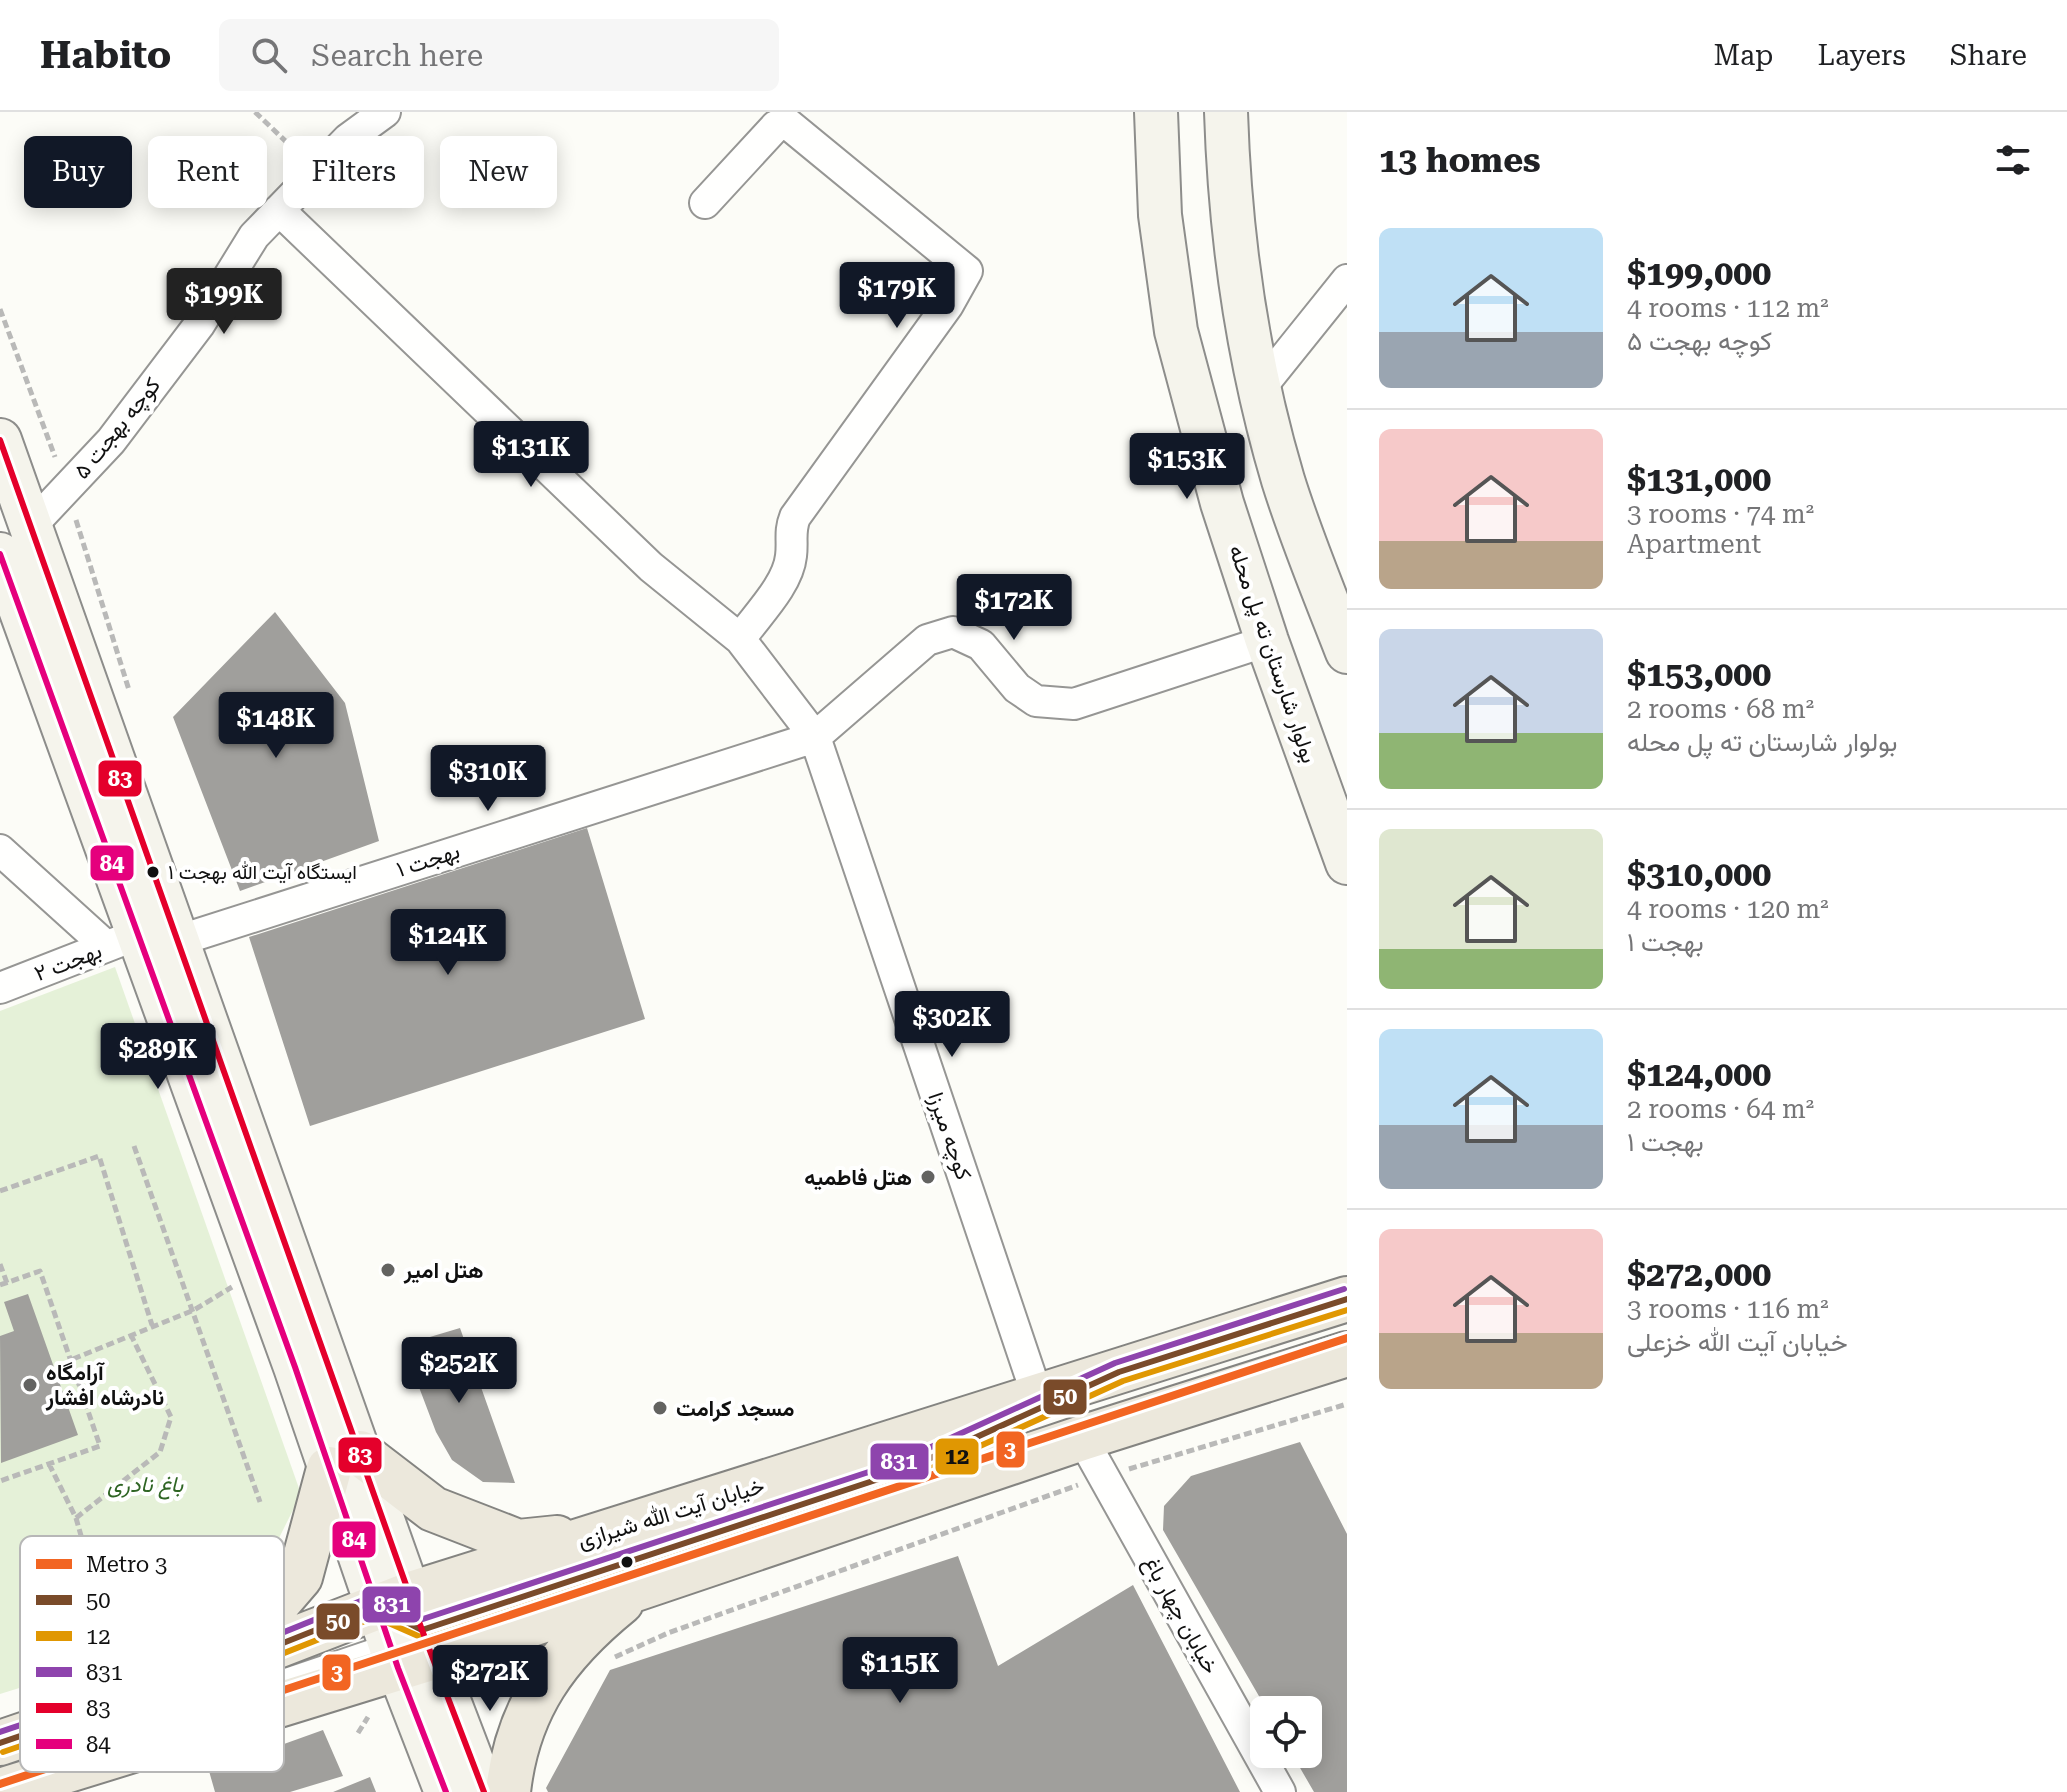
<!DOCTYPE html>
<meta charset="utf-8">
<style>
body{margin:0;font-family:"Roboto Serif",Vazirmatn,serif;background:#f6f6f6;color:#202124;height:100vh;display:flex;flex-direction:column;font-size:30px;white-space:nowrap}
*{box-sizing:border-box;margin:0}
p{font-size:26px;color:#757577}
.icon{flex:none;width:44px;height:44px;fill:none;stroke:currentColor;stroke-width:2;stroke-linecap:round;stroke-linejoin:round}
.map{position:relative;flex:1;overflow:hidden}
.panel{display:flex;flex-direction:column;background:#fff;width:720px}
.panel>*{flex:none}
.hud{position:absolute;left:24px;top:24px;width:760px;height:72px;display:flex;gap:16px}
.fabs{position:absolute;left:1250px;top:1584px;display:grid;gap:16px}
.fabs a{display:grid;place-items:center;width:72px;height:72px;border-radius:12px;background:#fff;box-shadow:0 4px 20px #0003;font-size:40px}
.price{position:absolute;translate:-50% -68px;padding:0 18px;border-radius:8px;background:#111827;color:#fff;font-size:26px;line-height:52px;filter:drop-shadow(0 2px 4px #0008)}
.price::after{content:'';position:absolute;left:50%;top:48px;width:24px;height:18px;margin-left:-12px;background:inherit;clip-path:polygon(0 0,100% 0,50% 100%)}
.price.on{background:#222;color:#fff}
ul{padding:0;list-style:none}
li{display:flex;align-items:center;gap:24px;height:200px;padding:0 32px}
li+li{border-top:2px solid #e0e0e0}
li span{display:grid;place-items:center;flex:none;width:224px;height:160px;border-radius:12px;color:#555}
li>.icon{margin-inline-start:auto}
span .icon{width:96px;height:96px;fill:#fffc;stroke-width:1}
li b{font-size:34px}
h2{display:flex;justify-content:space-between;align-items:center;height:96px;padding:0 32px;font-size:34px}
.chip{padding:0 28px;border-radius:12px;background:#fff;box-shadow:0 4px 20px #0003;font-size:28px;line-height:72px}
.chip.on{background:#111827;color:#fff}
header{display:flex;align-items:center;gap:48px;box-sizing:border-box;height:112px;padding:0 40px;background:#fff;border-bottom:2px solid #e0e0e0}
header strong{font-size:38px}
nav{display:flex;gap:44px;margin-inline-start:auto;font-size:28px}
.search{width:560px;height:72px;background:#f6f6f6;display:flex;align-items:center;gap:20px;box-sizing:border-box;padding:0 28px;border-radius:12px;color:#757577;font-size:30px}
main{display:flex;flex:1;min-height:0}
.map>svg:first-child{display:block}
</style>
<header>
<strong>Habito</strong>
<div class="search"><svg class="icon" aria-label="search" viewBox="0 0 24 24"><circle cx="10" cy="10" r="6"/><path d="M15 15l6 6"/></svg>Search here</div>
<nav><a>Map</a><a>Layers</a><a>Share</a></nav>
</header>
<main>
<div class="map">
<svg width="1347" height="1680" viewBox="0 0 1347 1680">
<rect width="100%" height="100%" fill="#fcfcf7"/>
<path fill="#e5f1d8" d="M115,855L301,1382L238,1508L0,1582V899Z"/>
<path fill="#a09f9c" d="M275,500L345,591L379,729L240,779L173,605Z
M587,716L645,907L310,1014L249,825Z
M28,1182L78,1323L1,1351L0,1224L14,1219L4,1190Z
M460,1216L515,1371L483,1370L452,1348L436,1320L403,1233Z
M1300,1330L1347,1422V1680H1314L1292,1642H1308V1598H1267L1163,1418L1164,1394L1191,1364Z
M958,1444L998,1554L1133,1473L1240,1680H548L546,1676L610,1558Z
M323,1618L343,1664L290,1680H215L209,1659Z
M370,1665L376,1680H333Z"/>
<g fill="none" stroke-linecap="round" stroke-linejoin="round">
<defs>
<path id="lane" d="M427,1516L900,1360L981,1323
M141,1613L386,1530"/>
<path id="street" d="M705,91L776,14L788,12L967,159L948,193L795,405C789,420 793,429 791,444C788,473 757,503 740,527
M279,98L651,455L740,527L815,625L1038,1286
M1261,275L1347,168
M32,413L111,329L199,213L254,124L348,27L385,0
M0,738L106,834
M177,829L815,625L927,528L953,520L981,533L1017,576L1036,589L1074,592L1267,529
M0,876L136,823
M1082,1326L1280,1680"/>
<path id="secondary" d="M1156,0L1160,103L1176,219L1222,391L1267,529L1347,751
M1226,0C1230,125 1247,247 1283,368C1301,426 1325,483 1347,540
M0,328L422,1518L484,1680
M0,442L295,1255L398,1556L446,1680"/>
<path id="primary" d="M360,1341L433,1397L518,1430L557,1426
M226,1551L300,1465L329,1357
M0,1631L223,1555L411,1482L1347,1187
M0,1679L434,1545L1082,1326L1347,1242
M508,1680C517,1596 557,1542 621,1490"/>
</defs>
<use href="#lane" stroke="#969694" stroke-width="18"/>
<use href="#street" stroke="#969694" stroke-width="34"/>
<use href="#secondary" stroke="#8d8d8b" stroke-width="46"/>
<use href="#primary" stroke="#848481" stroke-width="48"/>
<path stroke="#b9b9b8" stroke-width="5" stroke-dasharray="8 4" stroke-linecap="butt" d="M255,0L298,41
M0,197L55,345
M76,408L129,578
M134,1034L260,1390
M0,1079L99,1044L152,1213
M0,1152L7,1171
M0,1173L40,1159L100,1334L0,1369
M73,1247L194,1198L232,1175
M49,1352L76,1406L109,1522
M1129,1357L1347,1292
M76,1406L160,1340L171,1305L130,1221
M615,1545L668,1521L1078,1373
M358,1621L368,1605"/>
<use href="#lane" stroke="#fffffe" stroke-width="14"/>
<use href="#street" stroke="#fffffe" stroke-width="30"/>
<use href="#secondary" stroke="#f5f4ec" stroke-width="42"/>
<use href="#primary" stroke="#ece8dc" stroke-width="44"/>
<defs>
<path id="bus-1" d="M0,1631L223,1555L376,1494L422,1518L900,1360L1119,1260L1347,1187"/>
<path id="bus-2" d="M3,1640L226,1564L375,1505L425,1527L903,1369L1123,1269L1347,1198"/>
<path id="bus-3" d="M0,1620L220,1546L373,1484L423,1507L896,1351L1115,1251L1344,1177"/>
<path id="bus-4" d="M0,328L422,1518L484,1680"/>
<path id="bus-5" d="M0,442L295,1255L398,1556L446,1680"/>
</defs>
<use href="#bus-1" stroke="#fff" stroke-width="12"/>
<use href="#bus-2" stroke="#fff" stroke-width="12"/>
<use href="#bus-3" stroke="#fff" stroke-width="12"/>
<use href="#bus-4" stroke="#fff" stroke-width="12"/>
<use href="#bus-5" stroke="#fff" stroke-width="12"/>
<use href="#bus-1" stroke="#7a4b2a" stroke-width="6"/>
<use href="#bus-2" stroke="#e09702" stroke-width="6"/>
<use href="#bus-3" stroke="#8e44ad" stroke-width="6"/>
<use href="#bus-4" stroke="#e4002b" stroke-width="6"/>
<use href="#bus-5" stroke="#e5007d" stroke-width="6"/>
<defs>
<path id="metro-1" d="M0,1672L1347,1226"/>
</defs>
<use href="#metro-1" stroke="#fff" stroke-width="14"/>
<use href="#metro-1" stroke="#f26522" stroke-width="8"/>
</g>
<g fill="#101010" stroke="#fff" stroke-width="3">
<circle cx="153" cy="760" r="7"/>
<circle cx="627" cy="1450" r="7"/>
</g>
<g fill="#636361" stroke="#fff" stroke-width="3">
<circle cx="928" cy="1065" r="8"/>
<circle cx="388" cy="1158" r="8"/>
<circle cx="30" cy="1273" r="8"/>
<circle cx="660" cy="1296" r="8"/>
</g>
<g text-anchor="middle" dominant-baseline="central" stroke-width="8" stroke-linejoin="round" paint-order="stroke">
<g font-size="20" fill="#101010" stroke="#fff" text-anchor="start">
<text x="168" y="760">ایستگاه آیت الله بهجت ۱</text>
</g>
<g font-size="22" fill="#101010" stroke="#fff">
<text transform="translate(117 316) rotate(-51)">کوچه بهجت ۵</text>
<text transform="translate(1273 542) rotate(71)">بولوار شارستان ته پل محله</text>
<text transform="translate(428 748) rotate(-18)">بهجت ۱</text>
<text transform="translate(68 850) rotate(-21)">بهجت ۲</text>
<text transform="translate(950 1024) rotate(71)">کوچه میرزا</text>
<text transform="translate(671 1401) rotate(-17)">خیابان آیت الله شیرازی</text>
<text transform="translate(1181 1503) rotate(61)">خیابان چهار باغ</text>
</g>
<g font-size="22" font-weight="bold" fill="#101010" stroke="#fff" text-anchor="start">
<text x="912" y="1065" text-anchor="end">هتل فاطمیه</text>
<text x="404" y="1158">هتل امیر</text>
<text x="46" y="1260">آرامگاه<tspan x="46" dy="25">نادرشاه افشار</tspan></text>
<text x="676" y="1296">مسجد کرامت</text>
</g>
<g font-size="22" font-style="italic" fill="#2f6524" stroke="#fff">
<text x="145" y="1372">باغ نادری</text>
</g>
</g>
<rect x="20" y="1424" width="264" height="236" rx="12" fill="#fff" stroke="#b7b7b7" stroke-width="2"/>
<rect x="36" y="1447" width="36" height="10" fill="#f26522"/>
<rect x="36" y="1483" width="36" height="10" fill="#7a4b2a"/>
<rect x="36" y="1519" width="36" height="10" fill="#e09702"/>
<rect x="36" y="1555" width="36" height="10" fill="#8e44ad"/>
<rect x="36" y="1591" width="36" height="10" fill="#e4002b"/>
<rect x="36" y="1627" width="36" height="10" fill="#e5007d"/>
<g font-size="22" fill="#101010">
<text x="86" y="1460">Metro 3</text>
<text x="86" y="1496">50</text>
<text x="86" y="1532">12</text>
<text x="86" y="1568">831</text>
<text x="86" y="1604">83</text>
<text x="86" y="1640">84</text>
</g>
<g stroke="#fff" stroke-width="3">
<rect x="97" y="647" width="46" height="39" rx="8" fill="#e4002b"/>
<rect x="89" y="732" width="46" height="38" rx="8" fill="#e5007d"/>
<rect x="1042" y="1266" width="46" height="38" rx="8" fill="#7a4b2a"/>
<rect x="995" y="1318" width="31" height="39" rx="8" fill="#f26522"/>
<rect x="337" y="1324" width="46" height="38" rx="8" fill="#e4002b"/>
<rect x="934" y="1325" width="46" height="39" rx="8" fill="#e09702"/>
<rect x="869" y="1330" width="61" height="39" rx="8" fill="#8e44ad"/>
<rect x="331" y="1408" width="46" height="39" rx="8" fill="#e5007d"/>
<rect x="361" y="1473" width="61" height="39" rx="8" fill="#8e44ad"/>
<rect x="315" y="1490" width="46" height="39" rx="8" fill="#7a4b2a"/>
<rect x="321" y="1541" width="31" height="39" rx="8" fill="#f26522"/>
</g>
<g font-size="22" text-anchor="middle" font-weight="bold" fill="#fff">
<text x="120" y="674">83</text>
<text x="112" y="759">84</text>
<text x="1065" y="1292">50</text>
<text x="1010" y="1345">3</text>
<text x="360" y="1351">83</text>
<text x="899" y="1357">831</text>
<text x="354" y="1435">84</text>
<text x="392" y="1500">831</text>
<text x="338" y="1517">50</text>
<text x="337" y="1568">3</text>
</g>
<g font-size="22" text-anchor="middle" font-weight="bold" fill="#111">
<text x="957" y="1352">12</text>
</g>
</svg>
<div class="fabs">
<a><svg class="icon" aria-label="locate" viewBox="0 0 24 24"><circle cx="12" cy="12" r="6"/><path d="M12 2v4M12 18v4M2 12h4M18 12h4"/></svg></a>
</div>
<b class="price" style="left:897px;top:218px">$179K</b>
<b class="price on" style="left:224px;top:224px">$199K</b>
<b class="price" style="left:531px;top:377px">$131K</b>
<b class="price" style="left:1187px;top:389px">$153K</b>
<b class="price" style="left:1014px;top:530px">$172K</b>
<b class="price" style="left:276px;top:648px">$148K</b>
<b class="price" style="left:488px;top:701px">$310K</b>
<b class="price" style="left:448px;top:865px">$124K</b>
<b class="price" style="left:952px;top:947px">$302K</b>
<b class="price" style="left:158px;top:979px">$289K</b>
<b class="price" style="left:459px;top:1293px">$252K</b>
<b class="price" style="left:900px;top:1593px">$115K</b>
<b class="price" style="left:490px;top:1601px">$272K</b>
<div class="hud">
<a class="chip on">Buy</a>
<a class="chip">Rent</a>
<a class="chip">Filters</a>
<a class="chip">New</a>
</div>
</div>
<section class="panel">
<h2>13 homes<svg class="icon" aria-label="filters" viewBox="0 0 24 24"><path d="M4 7h16M4 17h16"/><circle cx="9" cy="7" r="2"/><circle cx="15" cy="17" r="2"/></svg></h2>
<ul>
<li><span style="background:linear-gradient(#bfe0f5 65%,#9aa5b1 0)"><svg class="icon" aria-label="home" viewBox="0 0 24 24"><path d="M3 11l9-7 9 7M6 9v11h12V9"/></svg></span><div><b>$199,000</b><p>4 rooms · 112 m²</p><p>کوچه بهجت ۵</p></div></li>
<li><span style="background:linear-gradient(#f6c9c9 70%,#b9a48a 0)"><svg class="icon" aria-label="home" viewBox="0 0 24 24"><path d="M3 11l9-7 9 7M6 9v11h12V9"/></svg></span><div><b>$131,000</b><p>3 rooms · 74 m²</p><p>Apartment</p></div></li>
<li><span style="background:linear-gradient(#c9d6e8 65%,#8fb573 0)"><svg class="icon" aria-label="home" viewBox="0 0 24 24"><path d="M3 11l9-7 9 7M6 9v11h12V9"/></svg></span><div><b>$153,000</b><p>2 rooms · 68 m²</p><p>بولوار شارستان ته پل محله</p></div></li>
<li><span style="background:linear-gradient(#dfe7d0 75%,#8fb573 0)"><svg class="icon" aria-label="home" viewBox="0 0 24 24"><path d="M3 11l9-7 9 7M6 9v11h12V9"/></svg></span><div><b>$310,000</b><p>4 rooms · 120 m²</p><p>بهجت ۱</p></div></li>
<li><span style="background:linear-gradient(#bfe0f5 60%,#9aa5b1 0)"><svg class="icon" aria-label="home" viewBox="0 0 24 24"><path d="M3 11l9-7 9 7M6 9v11h12V9"/></svg></span><div><b>$124,000</b><p>2 rooms · 64 m²</p><p>بهجت ۱</p></div></li>
<li><span style="background:linear-gradient(#f6c9c9 65%,#b9a48a 0)"><svg class="icon" aria-label="home" viewBox="0 0 24 24"><path d="M3 11l9-7 9 7M6 9v11h12V9"/></svg></span><div><b>$272,000</b><p>3 rooms · 116 m²</p><p>خیابان آیت الله خزعلی</p></div></li>
</ul>
</section>
</main>
